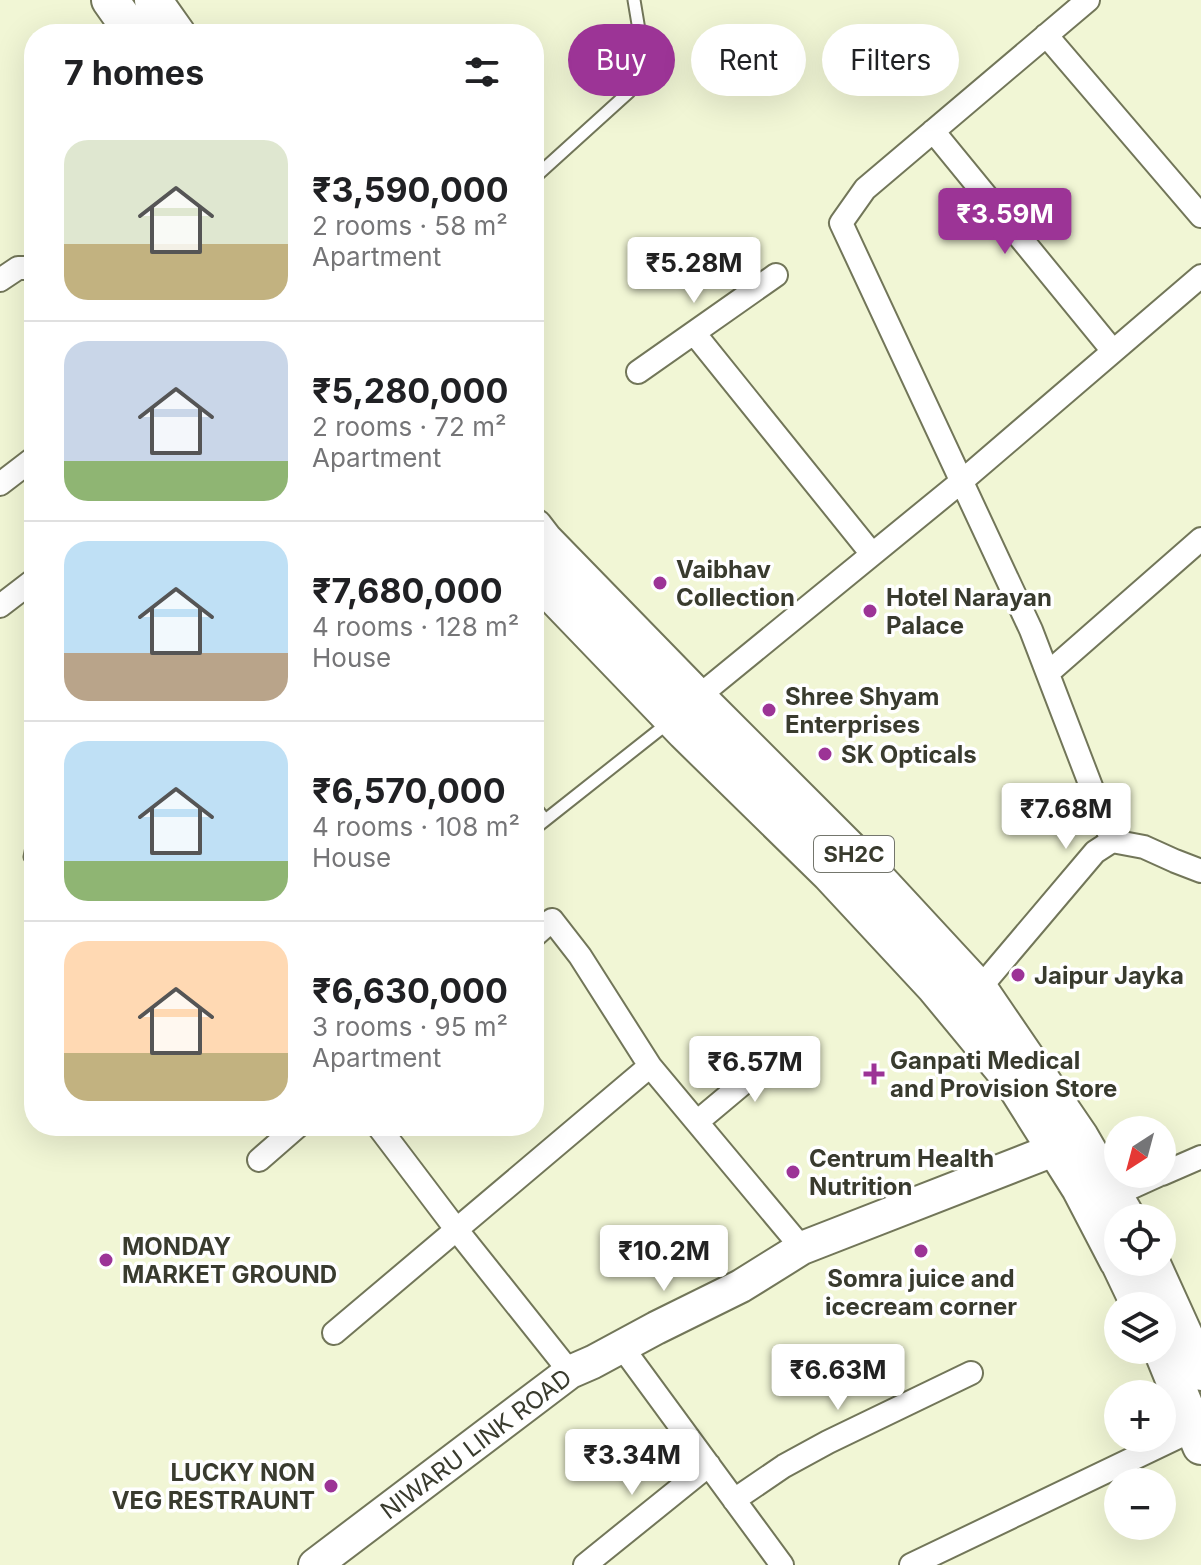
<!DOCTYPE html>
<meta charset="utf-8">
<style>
body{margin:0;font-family:Inter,sans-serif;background:#f2f2f2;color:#202124;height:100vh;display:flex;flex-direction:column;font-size:30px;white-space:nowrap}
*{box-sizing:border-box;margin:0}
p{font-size:26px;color:#757577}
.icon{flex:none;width:44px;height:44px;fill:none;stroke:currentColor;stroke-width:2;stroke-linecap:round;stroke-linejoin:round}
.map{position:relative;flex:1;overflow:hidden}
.details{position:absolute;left:24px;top:24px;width:520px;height:1112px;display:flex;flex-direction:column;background:#fff;border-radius:32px;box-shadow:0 8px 32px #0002}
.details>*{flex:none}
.top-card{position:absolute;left:568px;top:24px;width:512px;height:72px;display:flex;gap:16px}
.needle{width:52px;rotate:216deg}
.controls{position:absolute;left:1104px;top:1116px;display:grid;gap:16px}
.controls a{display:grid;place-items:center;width:72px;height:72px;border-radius:50%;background:#fff;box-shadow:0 8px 32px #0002;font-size:40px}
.price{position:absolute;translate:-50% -68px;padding:0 18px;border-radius:8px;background:#fff;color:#222;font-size:26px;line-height:52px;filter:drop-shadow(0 2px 4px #0008)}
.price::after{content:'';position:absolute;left:50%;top:48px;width:24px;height:18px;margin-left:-12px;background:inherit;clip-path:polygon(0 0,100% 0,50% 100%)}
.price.current{background:#9c3496;color:#fff}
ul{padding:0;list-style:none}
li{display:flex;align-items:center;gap:24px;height:200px;padding:0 40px}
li+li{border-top:2px solid #e0e0e0}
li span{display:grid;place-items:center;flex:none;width:224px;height:160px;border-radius:24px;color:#555}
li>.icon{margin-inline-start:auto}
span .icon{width:96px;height:96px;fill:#fffc;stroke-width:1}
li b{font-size:34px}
h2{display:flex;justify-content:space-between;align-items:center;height:96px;padding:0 40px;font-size:34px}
.tag{padding:0 28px;border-radius:36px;background:#fff;box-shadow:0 8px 32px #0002;font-size:28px;line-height:72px}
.tag.current{background:#9c3496;color:#fff}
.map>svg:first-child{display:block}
</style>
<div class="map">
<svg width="1201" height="1565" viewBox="0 0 1201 1565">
<rect width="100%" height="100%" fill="#f1f6d5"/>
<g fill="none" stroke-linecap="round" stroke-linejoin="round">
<defs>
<path id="lane" d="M534,178L629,92L638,60L639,30L634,0
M534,806L545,820
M534,829L668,723
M34,837L30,857L34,861"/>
<path id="street" d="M1088,0L865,189L841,223L1031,630L1112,841
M1046,35L1201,216
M933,131L1113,351
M0,280L18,268H34
M694,333L872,554
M638,372L776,275
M0,484L34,458
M0,606L34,580
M1048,673L1201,539
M688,705L962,481L1201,276
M534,936L552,920L580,956L650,1066L802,1248
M979,989L1095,852L1112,841L1144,847L1175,861L1201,871
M697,1122L783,1050
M378,1126L456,1229L570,1372
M259,1160L298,1126
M1162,1174L1201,1157
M1106,1199L1161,1174
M334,1333L650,1066
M622,1347L782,1565
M734,1500L784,1466L828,1442L971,1373
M585,1565L709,1465
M911,1565L1201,1426"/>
<path id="secondary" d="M315,1565L570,1372L593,1362L656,1328L741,1286L802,1248L1056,1149L1078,1139"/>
<path id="primary" d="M110,0L134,34
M153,0L177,34
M534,527L544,540L697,697L855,855L979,989L1080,1137L1127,1218
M534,575L685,732L830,874L935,987L1012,1080L1080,1188L1118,1261
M1119,1262L1140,1306
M1151,1262L1201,1372
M1162,1350L1201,1446"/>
</defs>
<use href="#lane" stroke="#727659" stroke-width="15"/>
<use href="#street" stroke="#727659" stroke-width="26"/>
<use href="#secondary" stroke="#727659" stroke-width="36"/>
<use href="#primary" stroke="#727659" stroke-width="40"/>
<use href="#lane" stroke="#fff" stroke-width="11"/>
<use href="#street" stroke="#fff" stroke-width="22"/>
<use href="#secondary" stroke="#fff" stroke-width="32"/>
<use href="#primary" stroke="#fff" stroke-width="36"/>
</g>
<g fill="#9c3496" stroke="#fff" stroke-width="3">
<circle cx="660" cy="583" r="8"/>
<circle cx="870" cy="611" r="8"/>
<circle cx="769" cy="710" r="8"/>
<circle cx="825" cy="754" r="8"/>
<circle cx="1018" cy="975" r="8"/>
<path d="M870 1062h8v8h8v8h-8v8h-8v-8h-8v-8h8z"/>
<circle cx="793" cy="1172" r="8"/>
<circle cx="921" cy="1251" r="8"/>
<circle cx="106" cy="1260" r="8"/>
<circle cx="331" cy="1486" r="8"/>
</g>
<g text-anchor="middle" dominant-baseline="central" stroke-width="7" stroke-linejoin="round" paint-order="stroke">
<rect fill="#fff" stroke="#74766d" stroke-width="2" x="814" y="836" width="80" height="36" rx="6"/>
<g font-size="22" font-weight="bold" fill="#393b2e">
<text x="854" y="854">SH2C</text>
</g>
<g font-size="24" font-weight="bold" fill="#393b2e" stroke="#fff" text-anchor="start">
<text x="676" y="569">Vaibhav<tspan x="676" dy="28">Collection</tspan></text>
<text x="886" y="597">Hotel Narayan<tspan x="886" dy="28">Palace</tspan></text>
<text x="785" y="696">Shree Shyam<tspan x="785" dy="28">Enterprises</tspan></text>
<text x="841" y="754">SK Opticals</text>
<text x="1034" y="975">Jaipur Jayka</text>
<text x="890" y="1060">Ganpati Medical<tspan x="890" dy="28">and Provision Store</tspan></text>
<text x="809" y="1158">Centrum Health<tspan x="809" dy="28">Nutrition</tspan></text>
<text x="122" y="1246">MONDAY<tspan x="122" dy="28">MARKET GROUND</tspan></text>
<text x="921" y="1278" text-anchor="middle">Somra juice and<tspan x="921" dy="28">icecream corner</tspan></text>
<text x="315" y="1472" text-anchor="end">LUCKY NON<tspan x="315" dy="28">VEG RESTRAUNT</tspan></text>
</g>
<g font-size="24" fill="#393b2e" stroke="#fff">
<text transform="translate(476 1444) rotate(-37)">NIWARU LINK ROAD</text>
</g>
</g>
</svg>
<div class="controls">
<a><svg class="needle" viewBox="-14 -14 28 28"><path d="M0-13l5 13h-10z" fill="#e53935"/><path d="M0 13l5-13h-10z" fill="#757577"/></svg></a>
<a><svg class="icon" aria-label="locate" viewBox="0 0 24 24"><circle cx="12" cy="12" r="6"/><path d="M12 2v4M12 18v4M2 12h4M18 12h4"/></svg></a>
<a><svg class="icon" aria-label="layers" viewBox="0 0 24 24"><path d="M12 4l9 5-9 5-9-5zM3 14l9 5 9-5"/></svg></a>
<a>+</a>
<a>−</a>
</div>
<b class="price current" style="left:1005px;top:256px">₹3.59M</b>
<b class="price" style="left:694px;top:305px">₹5.28M</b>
<b class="price" style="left:1066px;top:851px">₹7.68M</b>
<b class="price" style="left:755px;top:1104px">₹6.57M</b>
<b class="price" style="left:664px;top:1293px">₹10.2M</b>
<b class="price" style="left:838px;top:1412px">₹6.63M</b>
<b class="price" style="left:632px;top:1497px">₹3.34M</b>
<div class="top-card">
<a class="tag current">Buy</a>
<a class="tag">Rent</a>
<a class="tag">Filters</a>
</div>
<section class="details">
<h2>7 homes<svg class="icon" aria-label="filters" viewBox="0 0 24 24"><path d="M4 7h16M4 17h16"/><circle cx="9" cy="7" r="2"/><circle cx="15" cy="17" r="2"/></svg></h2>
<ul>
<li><span style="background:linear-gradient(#dfe7d0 65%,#c2b280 0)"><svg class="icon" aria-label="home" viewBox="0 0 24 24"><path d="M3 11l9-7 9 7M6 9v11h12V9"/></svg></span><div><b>₹3,590,000</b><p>2 rooms · 58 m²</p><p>Apartment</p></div></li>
<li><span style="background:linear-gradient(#c9d6e8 75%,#8fb573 0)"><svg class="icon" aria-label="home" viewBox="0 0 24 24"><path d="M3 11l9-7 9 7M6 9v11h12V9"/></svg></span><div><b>₹5,280,000</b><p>2 rooms · 72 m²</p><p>Apartment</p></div></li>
<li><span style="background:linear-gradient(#bfe0f5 70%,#b9a48a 0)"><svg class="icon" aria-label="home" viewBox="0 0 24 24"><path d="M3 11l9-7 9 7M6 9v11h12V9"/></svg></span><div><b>₹7,680,000</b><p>4 rooms · 128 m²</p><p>House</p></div></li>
<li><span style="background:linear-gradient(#bfe0f5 75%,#8fb573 0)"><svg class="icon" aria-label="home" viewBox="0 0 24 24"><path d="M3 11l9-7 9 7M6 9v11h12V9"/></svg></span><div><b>₹6,570,000</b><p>4 rooms · 108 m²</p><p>House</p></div></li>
<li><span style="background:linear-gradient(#ffd9b3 70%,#c2b280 0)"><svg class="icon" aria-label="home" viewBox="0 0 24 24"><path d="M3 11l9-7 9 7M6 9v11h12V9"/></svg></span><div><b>₹6,630,000</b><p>3 rooms · 95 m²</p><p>Apartment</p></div></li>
</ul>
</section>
</div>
